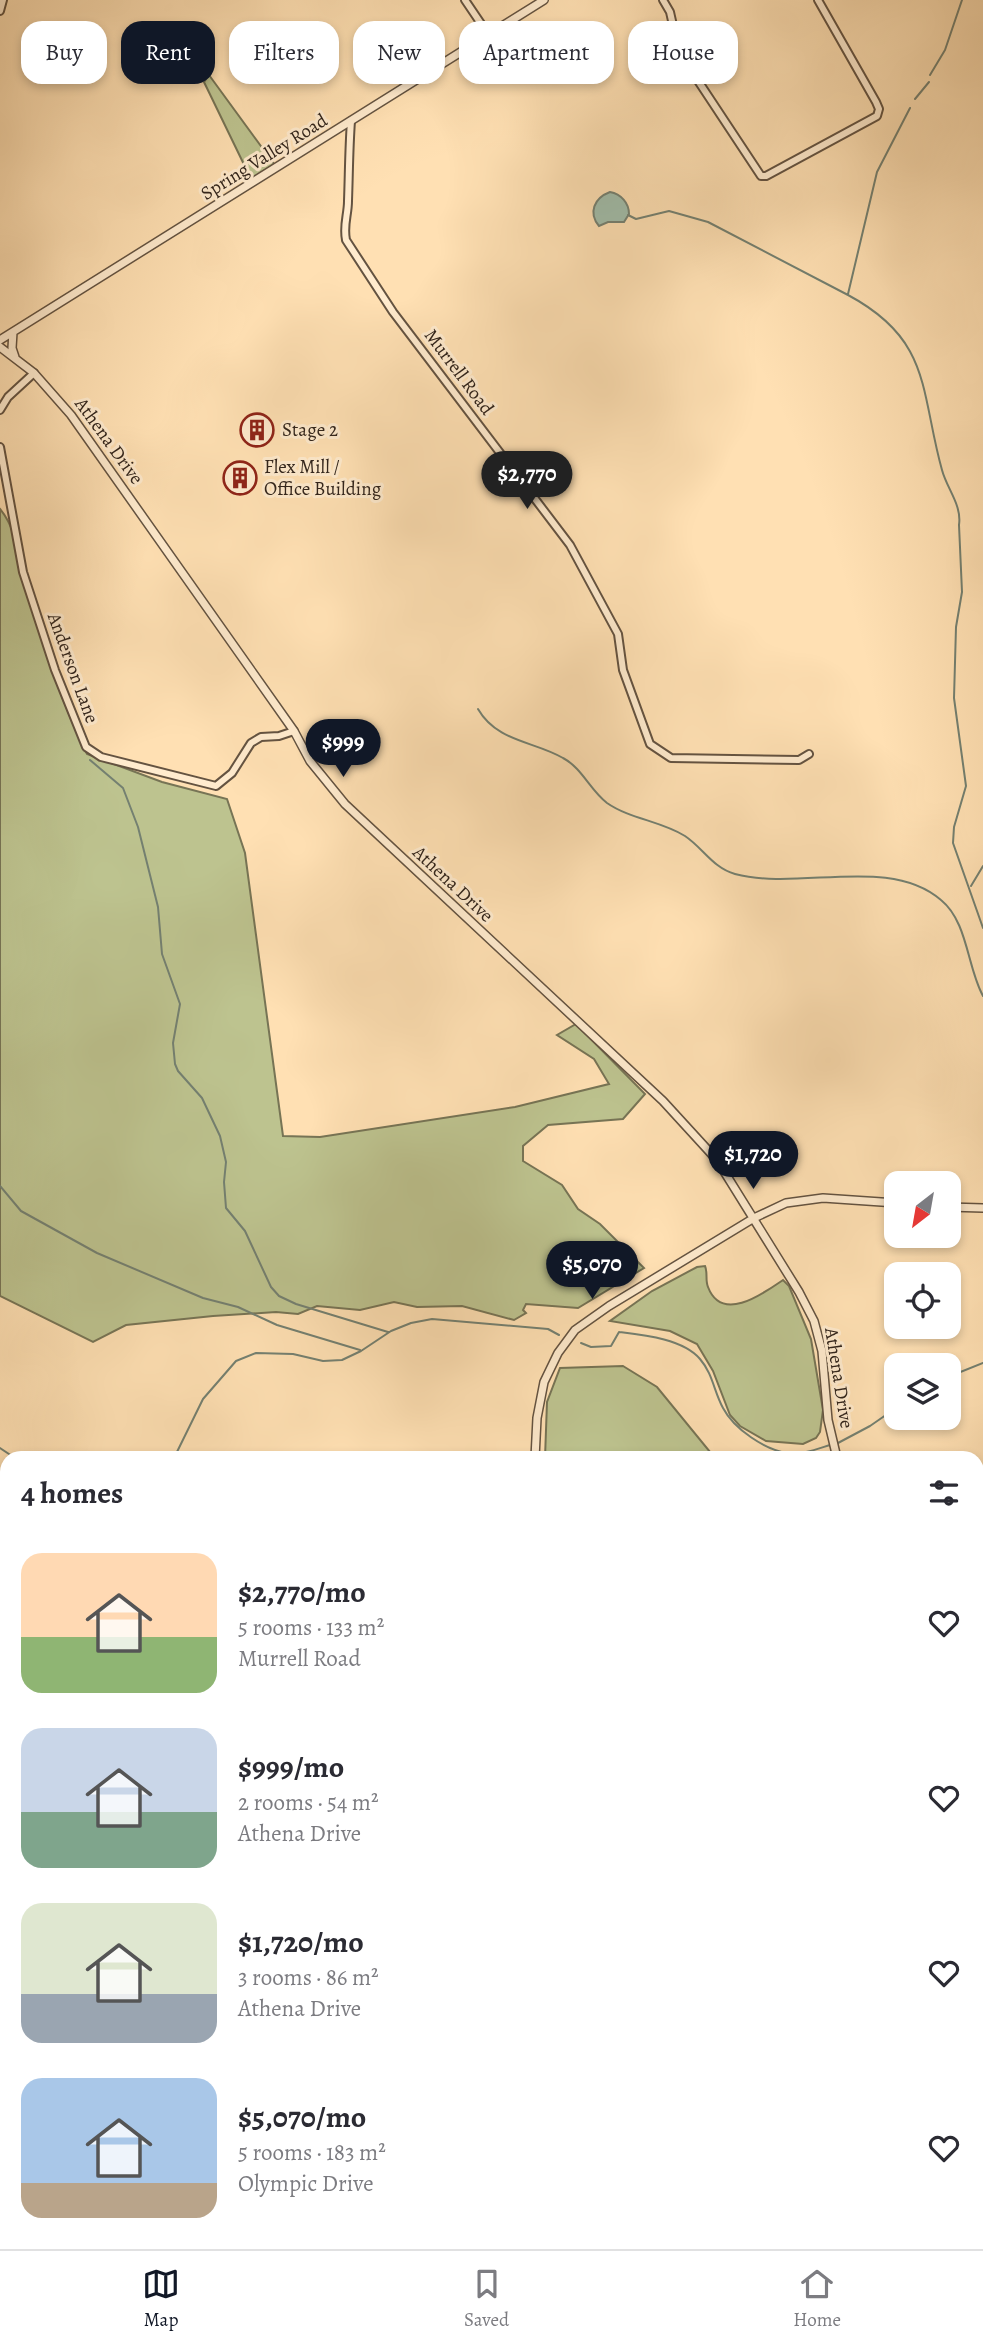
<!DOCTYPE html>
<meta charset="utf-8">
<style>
body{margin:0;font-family:Alegreya,serif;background:#f2f2f3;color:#2b2b33;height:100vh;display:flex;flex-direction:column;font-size:26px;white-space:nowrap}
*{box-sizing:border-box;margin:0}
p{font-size:23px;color:#7c7c81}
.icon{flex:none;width:38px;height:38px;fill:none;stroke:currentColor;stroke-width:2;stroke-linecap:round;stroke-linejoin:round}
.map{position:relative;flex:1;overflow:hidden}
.side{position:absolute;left:0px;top:1451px;width:984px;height:800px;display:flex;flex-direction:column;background:#fff;border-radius:21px 21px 0 0;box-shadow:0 4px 10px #0003}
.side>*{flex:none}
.banner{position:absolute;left:21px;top:21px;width:942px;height:63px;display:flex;gap:14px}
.needle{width:46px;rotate:211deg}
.tools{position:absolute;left:884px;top:1171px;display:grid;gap:14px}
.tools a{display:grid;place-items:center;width:77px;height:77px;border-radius:14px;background:#fff;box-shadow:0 4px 10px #0003;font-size:35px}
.price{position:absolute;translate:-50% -60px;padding:0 16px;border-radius:24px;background:#111827;color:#fff;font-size:23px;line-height:46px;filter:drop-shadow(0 2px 4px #0008)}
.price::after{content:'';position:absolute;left:50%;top:42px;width:21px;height:16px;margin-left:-10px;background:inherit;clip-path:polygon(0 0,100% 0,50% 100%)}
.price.selected{background:#222;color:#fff}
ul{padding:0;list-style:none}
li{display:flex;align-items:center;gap:21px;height:175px;padding:0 21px}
li span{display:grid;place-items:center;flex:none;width:196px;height:140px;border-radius:21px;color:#555}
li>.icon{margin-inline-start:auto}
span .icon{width:84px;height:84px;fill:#fffc;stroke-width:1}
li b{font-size:30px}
h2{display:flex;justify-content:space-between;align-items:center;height:84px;padding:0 21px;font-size:30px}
.chip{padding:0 24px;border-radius:21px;background:#fff;box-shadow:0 4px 10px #0003;font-size:24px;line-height:63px}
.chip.selected{background:#111827;color:#fff}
.menu{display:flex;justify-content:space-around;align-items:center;height:98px;border-top:2px solid #e1e1e2;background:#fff;font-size:19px;color:#7c7c81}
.menu a{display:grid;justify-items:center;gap:4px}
.menu .selected{color:#111827}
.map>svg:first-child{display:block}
</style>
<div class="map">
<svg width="983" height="2249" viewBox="0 0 983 2249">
<rect width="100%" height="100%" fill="#ffe0b3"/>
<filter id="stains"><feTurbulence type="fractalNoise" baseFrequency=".00286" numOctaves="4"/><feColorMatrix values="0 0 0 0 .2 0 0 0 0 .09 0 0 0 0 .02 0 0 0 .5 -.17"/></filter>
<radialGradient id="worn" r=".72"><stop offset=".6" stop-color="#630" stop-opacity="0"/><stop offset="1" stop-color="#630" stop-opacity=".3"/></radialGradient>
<path fill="#bdc38f" stroke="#777455" stroke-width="2" d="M209,75L274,164L251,179L204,82Z
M0,509C19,532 19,563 27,591C43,647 61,702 87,754L162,782L227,799L245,853L283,1136L320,1137L515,1107L609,1084L594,1059L557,1035L576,1024L645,1094L623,1119L548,1125L523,1146V1161L562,1185L578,1209L600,1224L644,1268L578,1308L526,1304L523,1310L526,1313L514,1320L462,1306L417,1307L394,1302L360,1310L317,1306L298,1314L276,1312L213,1316L126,1325L93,1342L0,1296Z
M705,1266C708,1273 705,1280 708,1287C722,1324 764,1293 783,1280L789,1286L811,1339L823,1410L820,1432L816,1438L803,1444L766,1441L740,1426L730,1415L713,1371L697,1344L670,1331L610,1321L652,1291L697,1267Z
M623,1366L657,1387L715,1458H545L547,1402L560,1368Z"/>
<path fill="#a0bdab" stroke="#748071" stroke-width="2" d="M610,192C621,194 629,203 629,214L624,222H608L599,226C588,213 594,198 610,192Z"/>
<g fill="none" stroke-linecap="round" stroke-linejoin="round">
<path stroke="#748071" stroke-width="2" d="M930,75L945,50L962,0
M915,99L929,82
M628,215L636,219L669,211L708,222L848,295C932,340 920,391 942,470C947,489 962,505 959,525L962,592L956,627L954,698L966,786L954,827L953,843L983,928
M848,294L877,172L910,108
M478,709C497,742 534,741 563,758C582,768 590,790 607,803C630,819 661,821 685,836C703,848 713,868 735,874C800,891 889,855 941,900C968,922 967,967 983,996
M90,760L123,788L138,827L158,907L162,954L180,1004L173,1043L175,1064L178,1071L202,1098L220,1136L226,1162L224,1182L226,1208L245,1231L271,1287L279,1296L296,1304L388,1332
M971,886L983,866
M0,1186L21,1211L97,1253L203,1298L238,1307L277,1325L360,1350
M581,1343L591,1347L611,1346L619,1332C644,1335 683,1339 700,1359C713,1374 714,1392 723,1408C734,1429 765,1450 788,1453C802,1455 817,1449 830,1445
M948,1377L983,1363
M838,1443L870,1426L896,1408
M0,1448L15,1458
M174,1458L203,1399L236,1361L256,1353L293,1354L323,1361L342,1360L361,1351L391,1331L411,1323L432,1319L548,1329L559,1335
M0,1588L7,1574
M976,2048L983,2042
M753,2249L757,2244"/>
<defs>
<path id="minor" d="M465,0L488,34
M663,0L670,12L679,52L761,176H766L877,116L879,109L876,102L818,0
M0,11L3,0
M351,121C349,148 349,174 348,201C348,215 343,225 346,240L393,312L570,545L618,634L623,670L650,744L671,758L799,760L809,754
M0,410L8,397L34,373
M0,447L23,572L55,670L86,747L101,757L216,786L232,773L251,743L261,737L279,736L294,731
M346,2244L348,2249"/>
<path id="tertiary" d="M13,332L12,348L15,357
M0,340L544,0
M0,347L34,373L71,415L294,731L310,761L345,804L663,1101L717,1160L799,1292L814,1321L822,1351L828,1420L837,1458
M948,1207L983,1208
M535,1458L537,1418L544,1382L558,1353L575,1330L609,1306L754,1218L786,1203L823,1198L896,1203
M976,1645L983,1650
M152,2249L168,2244"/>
</defs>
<use href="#minor" stroke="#645341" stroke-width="10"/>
<use href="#tertiary" stroke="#645341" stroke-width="10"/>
<use href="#minor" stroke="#ffebce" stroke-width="6"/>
<use href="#tertiary" stroke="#ffebce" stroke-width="7"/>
<path stroke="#31241b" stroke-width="2" stroke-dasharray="12 12" stroke-linecap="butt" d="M976,2150L983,2165
M978,2249L983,2238"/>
</g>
<defs>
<symbol id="building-ring" viewBox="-11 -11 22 22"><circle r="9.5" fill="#ffebce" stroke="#8f2418" stroke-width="1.5"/><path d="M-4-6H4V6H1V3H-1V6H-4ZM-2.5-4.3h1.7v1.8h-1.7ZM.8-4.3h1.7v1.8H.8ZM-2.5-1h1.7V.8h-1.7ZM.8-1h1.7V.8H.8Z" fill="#8f2418"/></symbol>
</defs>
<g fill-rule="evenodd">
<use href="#building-ring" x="238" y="411" width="38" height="38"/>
<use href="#building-ring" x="221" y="459" width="38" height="38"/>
</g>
<g text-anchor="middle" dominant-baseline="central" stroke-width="6" stroke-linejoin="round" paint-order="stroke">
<g font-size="19" fill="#31241b" stroke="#ffebce">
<text transform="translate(264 157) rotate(-32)">Spring Valley Road</text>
<text transform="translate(459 372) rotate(53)">Murrell Road</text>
<text transform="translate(109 441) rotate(54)">Athena Drive</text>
<text transform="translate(73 668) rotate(70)">Anderson Lane</text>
<text transform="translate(453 884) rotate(43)">Athena Drive</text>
<text transform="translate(839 1378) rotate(81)">Athena Drive</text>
</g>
<g font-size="19" fill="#31241b" stroke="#ffebce" text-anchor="start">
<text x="282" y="430">Stage 2</text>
<text x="264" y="467">Flex Mill /<tspan x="264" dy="22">Office Building</tspan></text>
</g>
</g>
<rect width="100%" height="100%" filter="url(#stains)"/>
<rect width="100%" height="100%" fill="url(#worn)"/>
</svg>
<div class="tools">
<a><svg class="needle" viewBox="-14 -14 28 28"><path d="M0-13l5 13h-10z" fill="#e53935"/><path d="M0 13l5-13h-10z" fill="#7c7c81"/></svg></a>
<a><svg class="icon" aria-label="locate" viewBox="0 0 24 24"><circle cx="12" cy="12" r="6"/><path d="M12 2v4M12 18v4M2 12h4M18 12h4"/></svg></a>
<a><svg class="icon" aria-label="layers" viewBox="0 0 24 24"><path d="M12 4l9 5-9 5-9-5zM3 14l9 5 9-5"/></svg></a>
</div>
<b class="price selected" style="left:527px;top:511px">$2,770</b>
<b class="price" style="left:343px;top:779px">$999</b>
<b class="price" style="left:753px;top:1191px">$1,720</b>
<b class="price" style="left:592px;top:1301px">$5,070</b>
<div class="banner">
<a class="chip">Buy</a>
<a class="chip selected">Rent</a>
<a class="chip">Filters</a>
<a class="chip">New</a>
<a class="chip">Apartment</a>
<a class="chip">House</a>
</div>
<section class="side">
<h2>4 homes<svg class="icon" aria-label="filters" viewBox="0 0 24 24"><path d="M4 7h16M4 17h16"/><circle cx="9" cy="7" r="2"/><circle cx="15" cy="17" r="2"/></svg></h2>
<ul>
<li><span style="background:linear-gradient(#ffd9b3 60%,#8fb573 0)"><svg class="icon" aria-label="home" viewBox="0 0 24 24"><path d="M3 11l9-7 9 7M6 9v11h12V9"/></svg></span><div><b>$2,770/mo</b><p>5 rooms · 133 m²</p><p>Murrell Road</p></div><svg class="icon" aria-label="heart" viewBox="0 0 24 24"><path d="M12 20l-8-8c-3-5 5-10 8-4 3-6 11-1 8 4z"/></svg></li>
<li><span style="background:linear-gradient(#c9d6e8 60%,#7fa58c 0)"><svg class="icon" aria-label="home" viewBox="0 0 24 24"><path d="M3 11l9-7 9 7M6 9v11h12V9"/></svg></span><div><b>$999/mo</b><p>2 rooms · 54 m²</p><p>Athena Drive</p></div><svg class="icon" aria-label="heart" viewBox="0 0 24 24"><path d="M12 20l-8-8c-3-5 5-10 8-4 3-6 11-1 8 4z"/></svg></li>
<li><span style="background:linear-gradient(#dfe7d0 65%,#9aa5b1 0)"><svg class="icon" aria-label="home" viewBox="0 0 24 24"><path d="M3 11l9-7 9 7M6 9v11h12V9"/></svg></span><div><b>$1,720/mo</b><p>3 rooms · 86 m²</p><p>Athena Drive</p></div><svg class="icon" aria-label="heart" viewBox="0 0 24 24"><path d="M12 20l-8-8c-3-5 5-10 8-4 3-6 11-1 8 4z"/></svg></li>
<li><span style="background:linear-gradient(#a9c7e8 75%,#b9a48a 0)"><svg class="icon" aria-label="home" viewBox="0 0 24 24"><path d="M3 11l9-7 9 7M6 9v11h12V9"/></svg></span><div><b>$5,070/mo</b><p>5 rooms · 183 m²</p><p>Olympic Drive</p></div><svg class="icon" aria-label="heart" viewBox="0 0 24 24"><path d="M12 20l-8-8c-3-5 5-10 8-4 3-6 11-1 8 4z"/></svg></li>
</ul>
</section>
</div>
<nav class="menu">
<a class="selected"><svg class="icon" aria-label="map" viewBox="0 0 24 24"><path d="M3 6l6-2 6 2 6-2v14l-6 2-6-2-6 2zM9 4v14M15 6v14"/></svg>Map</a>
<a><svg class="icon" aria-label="saved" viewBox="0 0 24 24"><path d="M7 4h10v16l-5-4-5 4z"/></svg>Saved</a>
<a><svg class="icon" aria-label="home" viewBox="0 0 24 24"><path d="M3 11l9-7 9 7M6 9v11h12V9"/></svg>Home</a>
</nav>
